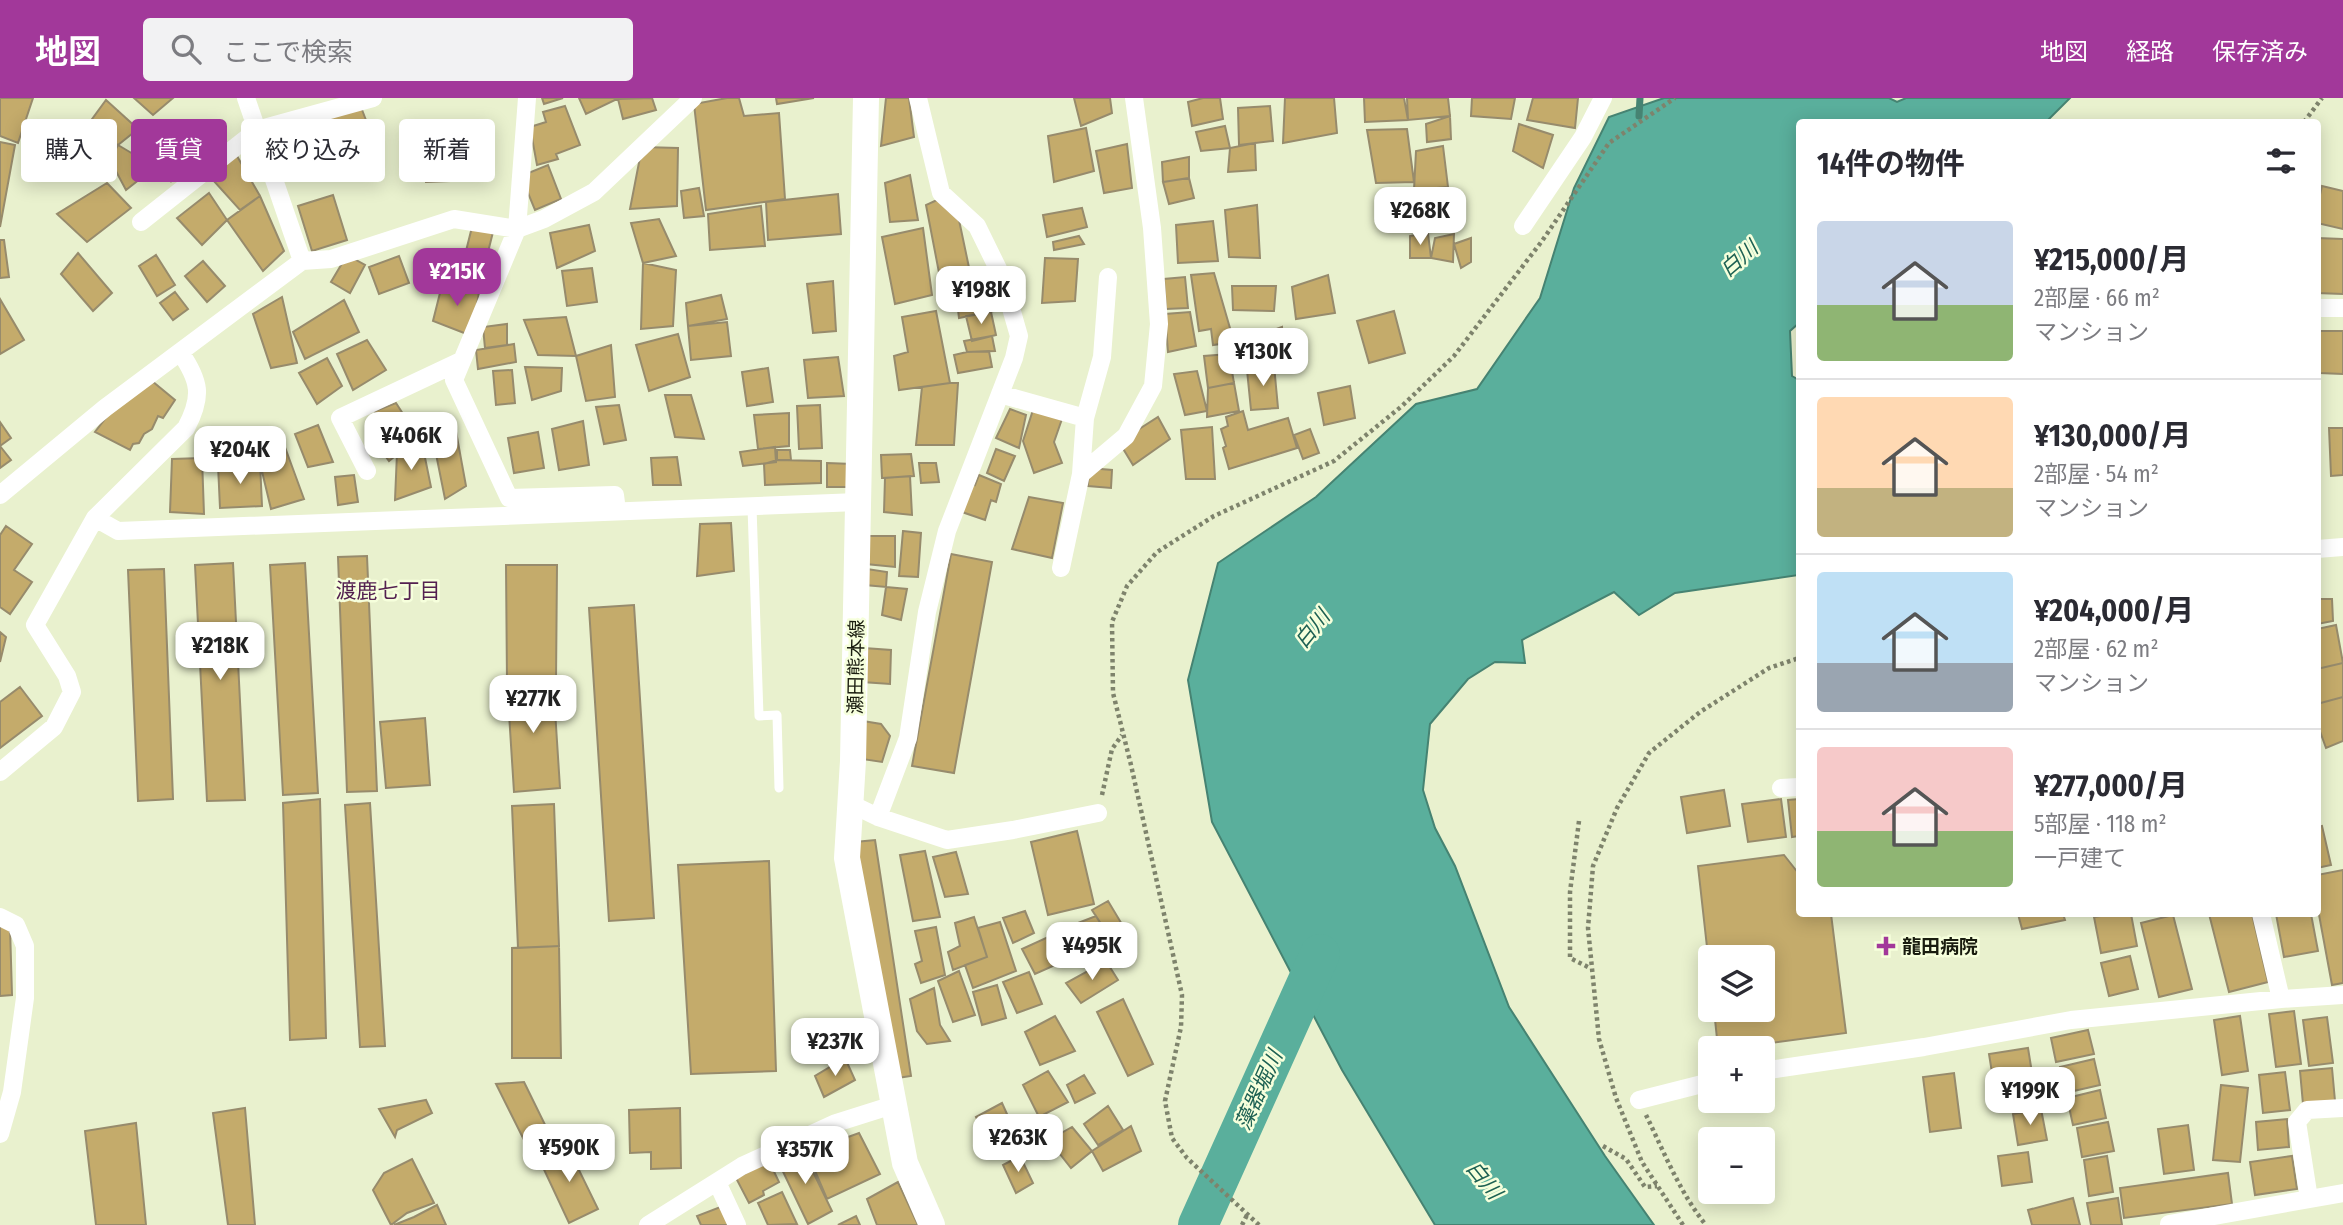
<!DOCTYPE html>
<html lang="ja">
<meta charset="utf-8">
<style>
body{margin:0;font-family:"Fira Sans Condensed","Noto Sans JP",sans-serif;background:#f2f2f3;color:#2b2b33;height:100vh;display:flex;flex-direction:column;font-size:26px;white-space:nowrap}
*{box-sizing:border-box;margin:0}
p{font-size:23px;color:#7c7c81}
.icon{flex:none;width:38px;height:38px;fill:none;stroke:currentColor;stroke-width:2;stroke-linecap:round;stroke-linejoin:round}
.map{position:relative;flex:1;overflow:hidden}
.side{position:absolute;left:1796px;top:21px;width:525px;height:798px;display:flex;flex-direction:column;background:#fff;border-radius:7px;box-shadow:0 4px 18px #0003}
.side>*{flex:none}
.hud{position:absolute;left:21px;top:21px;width:665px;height:63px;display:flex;gap:14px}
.tools{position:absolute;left:1698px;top:847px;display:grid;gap:14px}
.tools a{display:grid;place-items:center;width:77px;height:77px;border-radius:7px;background:#fff;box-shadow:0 4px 18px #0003;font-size:35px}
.price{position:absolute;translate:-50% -60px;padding:0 16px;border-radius:14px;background:#fff;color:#222;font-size:23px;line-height:46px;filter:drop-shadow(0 2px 4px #0008)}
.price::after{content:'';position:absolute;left:50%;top:42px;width:21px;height:16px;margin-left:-10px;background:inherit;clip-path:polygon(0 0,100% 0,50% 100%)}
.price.active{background:#a2389a;color:#fff}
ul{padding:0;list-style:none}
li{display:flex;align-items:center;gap:21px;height:175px;padding:0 21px}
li+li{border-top:2px solid #e1e1e2}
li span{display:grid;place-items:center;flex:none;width:196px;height:140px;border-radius:7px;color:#555}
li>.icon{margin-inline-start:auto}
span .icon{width:84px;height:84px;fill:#fffc;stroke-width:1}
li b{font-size:30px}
h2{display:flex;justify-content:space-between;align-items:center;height:84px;padding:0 21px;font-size:30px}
.tag{padding:0 24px;border-radius:7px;background:#fff;box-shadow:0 4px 18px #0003;font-size:24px;line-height:63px}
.tag.active{background:#a2389a;color:#fff}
header{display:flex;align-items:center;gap:42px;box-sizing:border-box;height:98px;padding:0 35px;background:#a2389a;color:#fff}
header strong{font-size:33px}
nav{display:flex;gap:38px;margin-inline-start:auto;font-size:24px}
.search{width:490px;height:63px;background:#f2f2f3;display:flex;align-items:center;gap:18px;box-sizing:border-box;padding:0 24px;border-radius:7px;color:#7c7c81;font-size:26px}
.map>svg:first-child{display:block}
</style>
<header>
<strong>地図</strong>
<div class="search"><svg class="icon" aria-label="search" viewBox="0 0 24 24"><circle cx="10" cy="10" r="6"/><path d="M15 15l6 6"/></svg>ここで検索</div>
<nav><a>地図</a><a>経路</a><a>保存済み</a></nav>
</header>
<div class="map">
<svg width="2343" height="1127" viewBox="0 0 2343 1127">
<rect width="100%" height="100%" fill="#e9f1ce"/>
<path fill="#5aaf9c" stroke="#468372" stroke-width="2" d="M1664,0H1889L1897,4L1906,0H2070L2046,24H1799V225L1790,233L1792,278L1799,282V477L1675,495L1639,517L1614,494L1522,542L1525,565L1495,564L1468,581L1430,626L1423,692L1435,730L1455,768L1509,909L1605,1058L1654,1127H1435L1342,972L1212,724L1188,582L1218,465L1316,399L1416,306L1477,291L1540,200L1574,90L1609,19Z"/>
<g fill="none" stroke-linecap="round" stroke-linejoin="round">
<path stroke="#468372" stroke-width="7" d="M1639,18L1640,0"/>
<path stroke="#5aaf9c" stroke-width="40" d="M1198,1127L1320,856"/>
</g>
<path fill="#c4ab6b" stroke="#978b6c" stroke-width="2" d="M0,0H33L18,45L0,38Z
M134,0H173L153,17Z
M542,0H563L544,6Z
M579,0H619L586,16Z
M652,0L656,12L623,21L618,1Z
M727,0H739L744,18L779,15L785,101L706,112L694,6Z
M776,0H814L777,6Z
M886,0H909L914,39L881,48Z
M1074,0H1110L1112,15L1081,28Z
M1203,0H1220L1223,21L1192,28L1188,4Z
M1285,0H1334L1337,35L1283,45Z
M1364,0H1404L1408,22L1365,24Z
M1407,0H1448L1450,18L1408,22Z
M1472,0H1515L1511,21L1471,18Z
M1533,0H1578L1575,30L1527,22Z
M106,2L138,31L118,47L87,28Z
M359,4L381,61L352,70L326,13Z
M565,8L580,47L556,56L558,61L537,67L530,29L546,24L543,14Z
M1270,8L1273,43L1239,47L1238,10Z
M1450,18L1451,41L1427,44L1426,26Z
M1519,26L1553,37L1543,70L1513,53Z
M170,27L185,61L171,83L148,46Z
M1225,28L1230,50L1201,53L1196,34Z
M1086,30L1094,73L1054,84L1048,38Z
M1407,31L1414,84L1376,85L1367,32Z
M455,35L450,83L426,84L422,47Z
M0,44L15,47L0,129Z
M1255,45L1256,72L1228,74L1230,50Z
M1127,46L1132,90L1104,95L1096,53Z
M118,47L155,69L126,92L110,62Z
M493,48V80L464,81L468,49Z
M1443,48L1448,89L1414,92L1416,53Z
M642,49L678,50L677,108L630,111Z
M233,51L260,98L240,112L212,81Z
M1189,59V80L1163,84L1162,64Z
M548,67L561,101L535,112L521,78Z
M910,77L918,122L890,124L885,85Z
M1189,80L1194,100L1169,106L1163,84Z
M107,85L131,110L87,144L57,116Z
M2322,88L2343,93V131L2317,125V110Z
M699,90L704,118L684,120L681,93Z
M209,95L227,122L202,147L177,120Z
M838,96L841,136L768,142L766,104Z
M333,97L347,142L312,153L298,108Z
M260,98L284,153L263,173L227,122Z
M937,102L959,122L971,179L941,185L926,107Z
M1257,107L1260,160L1229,159L1225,112Z
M761,108L765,148L710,152L708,116Z
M1082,110L1087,129L1047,139L1043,117Z
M659,121L676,158L643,165L631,125Z
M1213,123L1218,163L1178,165L1176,127Z
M589,127L595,153L557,170L550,135Z
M472,129L493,134L487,158L466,153Z
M923,130L932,197L895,206L882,139Z
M1428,135L1431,160H1410V138Z
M1454,136L1453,164L1431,160L1435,140Z
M1079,138L1084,146L1054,152L1053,144Z
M1471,140V164L1461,170L1454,146Z
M2317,140L2343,141V196L2317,195Z
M0,142H4L9,179L0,180Z
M78,155L112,195L93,213L61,176Z
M156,157L175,187L157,198L139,168Z
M347,157L365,167L350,195L331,184Z
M399,158L409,185L379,196L369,169Z
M1045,160L1078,161L1075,203L1042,205Z
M203,163L225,188L207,204L185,178Z
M643,165L676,172L673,228L641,231Z
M592,170L597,204L567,208L562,173Z
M1214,175L1234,244L1213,247L1211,231L1199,233L1191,177Z
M1328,177L1335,215L1296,221L1292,189Z
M1185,179L1188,210L1166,211L1164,181Z
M988,181L994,213L959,220L955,186Z
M443,183L479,194L472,238L433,223Z
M833,183L836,233L813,235L807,186Z
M1232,188H1276L1274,213L1233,212Z
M175,194L188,211L173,222L160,205Z
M721,197L727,221L688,228L686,205Z
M282,199L297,265L271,270L253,216Z
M0,201L24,242L0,256Z
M344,202L359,234L305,261L293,234Z
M936,213L950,285L899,292L894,258L908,254L902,219Z
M1394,213L1405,255L1369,265L1357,223Z
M991,214L996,237L972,243L966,218Z
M1190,214L1196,248L1168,254L1165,216Z
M566,219L576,258L538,257L524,222Z
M727,224L731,258L691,262L688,228Z
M507,226V247L485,250L483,229Z
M1282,229L1283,257L1260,263L1251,240Z
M2320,233H2343V276L2320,275Z
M678,236L690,279L649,293L636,247Z
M992,238L995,253L967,254L964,243Z
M367,242L386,272L353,292L337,256Z
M514,246L516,264L478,271L476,252Z
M611,247L615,299L586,303L576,258Z
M989,253L992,269L958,275L954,257L967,254Z
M1229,256L1234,285L1208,290L1204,258Z
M838,259L844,298L808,300L804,262Z
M327,260L342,288L317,306L299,275Z
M1274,267L1278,310L1251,312L1247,272Z
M525,269L562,270L561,293L532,302Z
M768,270L773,304L747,308L742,274Z
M512,272L515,305L496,307L493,273Z
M1197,273L1207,313L1185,317L1174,276Z
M152,283L175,302L163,320L158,318L152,331L144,336L139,345L133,346L130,352L95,334L115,308Z
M950,285H958L954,347H916L922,289Z
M1234,285L1239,313L1207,319L1208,290Z
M1350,288L1355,320L1324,327L1318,295Z
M665,297H691L704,341L675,339Z
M396,305L418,339L389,363L375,344L382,335L375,313Z
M619,307L626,342L604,346L596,309Z
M820,307L822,350L799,351L797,308Z
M1010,311L1026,317L1019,350L996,340Z
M1033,312L1063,318L1054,344L1062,365L1034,375L1023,343Z
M1243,313L1248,332L1288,320L1297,350L1229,371L1223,350L1226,348L1221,331L1228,328L1226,319Z
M789,315V348L758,351L754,317Z
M1158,319L1170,341L1133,367L1119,344Z
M583,323L589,367L559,372L552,331Z
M0,324L11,340L0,348L11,362L0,370Z
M318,327L333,364L308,369L295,336Z
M455,328L466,388L445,401L433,341Z
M1212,329L1215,381H1186L1181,332Z
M2329,330H2343V377L2331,378Z
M1310,331L1319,355L1303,361L1294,337Z
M538,334L544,370L514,375L508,340Z
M282,341L304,401L271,411L260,365Z
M422,345L431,389L395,402L397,355Z
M775,349L776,364L743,368L740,354Z
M996,351L1015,358L1004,383L987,375Z
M777,352H790L791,362H777Z
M911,356L914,378L882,380L881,357Z
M677,359L681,387H653L651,360Z
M202,360L204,416L170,414L172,361Z
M777,362L821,363V385L765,387L764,366Z
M260,365L262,408L220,410L218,367Z
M827,365L852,366L850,389H827Z
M919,365H936L939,384L921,385Z
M1089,370L1112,372L1111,390L1088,388Z
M354,377L358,404L338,407L335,379Z
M979,377L1001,386L996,404L991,402L985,422L962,414L971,385L975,387Z
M910,378L912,417L884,414L885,380Z
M1029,399L1063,405L1052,460L1012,451Z
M731,425L734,473L697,478L700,426Z
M6,428L32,446L14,472L32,484L10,516L0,509V437Z
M903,433L921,435L918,479L899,478Z
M868,438H895V469L866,466Z
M951,456L992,464L954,675L912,668Z
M367,458L377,693L347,694L338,459Z
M233,465L245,702L207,703L195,467Z
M305,465L318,695L283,697L270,467Z
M506,467H557L556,583L553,581L507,584Z
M164,471L173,701L138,703L128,472Z
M867,471L887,474L886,489L865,487Z
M2317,485L2319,501H2332L2333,523L2317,526Z
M886,489L907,491L901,522L882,517Z
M634,507L654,820L609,823L589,510Z
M2336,527L2343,565L2317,571V531Z
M0,534L6,539L0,564Z
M864,550L891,552L890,586L862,584Z
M2343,565V599L2317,606V571Z
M553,581L560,690L514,694L507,584Z
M20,589L42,618L0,650V604Z
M2343,599V643L2326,650L2317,625V606Z
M425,620L430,687L386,690L380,624Z
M863,623L881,626L890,638L882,664L862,661Z
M1724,692L1730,728L1687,735L1681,699Z
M320,701L326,940L290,942L283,705Z
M1781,701L1786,739L1748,744L1742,706Z
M1799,701V738L1792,739L1788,702Z
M370,705L385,948L360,949L345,707Z
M554,706L559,848L518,850L512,708Z
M2322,728L2331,767L2317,770V729Z
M1077,733L1094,806L1048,817L1031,744Z
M875,742L911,978L897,980L855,744Z
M925,753L940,819L913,823L900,757Z
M956,754L968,796L945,799L933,759Z
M1784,757L1799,776V816H1831L1846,935L1734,950H1718L1714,912H1762V859H1710V876L1698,768Z
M769,763L776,973L691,976L678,767Z
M2343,772V885L2332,887L2317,806V777Z
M1108,803L1129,838L1114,846L1092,812Z
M1025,813L1034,835L1013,845L1003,820Z
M2018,816H2063L2065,822L2022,831Z
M2114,816H2131L2137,848L2101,855L2094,819Z
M2209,816H2252L2268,884L2229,894Z
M2276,816H2311L2318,853L2284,859Z
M2173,817L2192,891L2159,899L2141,825Z
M1096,818L1114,846L1106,863L1078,825Z
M974,819L987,859L953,872L948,854L960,848L955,825Z
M1000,824L1016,873L973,890L965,867L987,859L978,830Z
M0,827L10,829L12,897L0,898Z
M936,829L945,877L921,885L915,866L922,863L915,833Z
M1070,829L1080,856L1035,876L1022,851Z
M559,848L561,960H512V850Z
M2130,858L2138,891L2109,898L2101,865Z
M1106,863L1118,882L1081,905L1066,885Z
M959,873L975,917L953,924L938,883Z
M1029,874L1042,906L1017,915L1003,884Z
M997,887L1006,920L982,927L973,894Z
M934,890L940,927L950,943L927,946L917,933L910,901Z
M1123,901L1153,966L1128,978L1097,914Z
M2294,913L2301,966L2276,969L2269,916Z
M1055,918L1075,953L1040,967L1025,934Z
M2240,918L2248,973L2222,977L2214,922Z
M2327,919L2333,965L2309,968L2303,922Z
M2088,932L2094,956L2056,964L2051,940Z
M2028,950L2037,1006L1998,1012L1989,956Z
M845,960L855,982L824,999L815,978Z
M2094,961L2100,987L2065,995L2060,969Z
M2332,970L2335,1003L2303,1006L2300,973Z
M1048,973L1068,1004L1039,1019L1023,987Z
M2285,974L2290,1012L2263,1015L2259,977Z
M1954,975L1961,1030L1930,1034L1923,979Z
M1084,977L1095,995L1075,1005L1067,987Z
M524,984L554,1045L531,1056L496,986Z
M2221,987L2248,990L2240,1064L2213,1062Z
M2100,992L2106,1020L2073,1027L2067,1000Z
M426,1002L432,1015L397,1032L395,1039L379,1011Z
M1002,1005L1016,1036L990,1048L976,1019Z
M1108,1008L1123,1032L1098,1047L1084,1026Z
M245,1010L255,1127H228L213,1015Z
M680,1010L681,1070L651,1071V1054L630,1055L629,1012Z
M2041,1011L2047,1042L2018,1047L2013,1016Z
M2287,1021L2289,1049L2258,1052L2256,1024Z
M2108,1024L2114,1053L2082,1059L2077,1030Z
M136,1025L146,1127H96L85,1033Z
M2188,1027L2194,1072L2164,1076L2158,1031Z
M1131,1028L1141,1053L1103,1073L1092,1053Z
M1072,1029L1092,1053L1071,1070L1049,1042Z
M859,1035L880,1076L827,1101L807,1054Z
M570,1049L573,1056L580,1053L585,1062L576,1066L598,1111L569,1125L540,1063Z
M802,1051L832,1113L808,1126L777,1061Z
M2028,1054L2032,1084L2002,1088L1998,1058Z
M1020,1058L1033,1085L1016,1095L1003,1067Z
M2107,1058L2113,1094L2089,1098L2084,1062Z
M2292,1058L2297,1091L2255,1097L2250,1064Z
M412,1061L434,1105L407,1115L391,1127L373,1092L384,1075Z
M769,1063L779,1084L763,1093L764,1097L749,1105L736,1080Z
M2228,1075L2232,1106L2124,1120L2120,1090Z
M898,1084L918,1127H877L867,1101Z
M782,1094L797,1126L768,1127L758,1105Z
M2073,1100L2080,1127H2032L2028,1112Z
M2118,1100L2122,1127H2091L2087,1105Z
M437,1107L446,1127H394L414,1119Z
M723,1108L731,1127H701L697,1118Z
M856,1118L860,1127H838Z"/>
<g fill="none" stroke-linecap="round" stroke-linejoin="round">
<path stroke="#7e836c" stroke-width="4.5" stroke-dasharray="3.5 3.5" stroke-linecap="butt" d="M2304,24L2322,0
M1102,697L1112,651L1122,637
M1579,723L1570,794V860L1590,870
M1646,1017C1664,1054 1680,1095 1706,1127
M1603,1048L1626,1061L1645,1089L1657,1088
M1242,1127L1248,1115
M1259,1127L1187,1060L1172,1040L1165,1003L1181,929L1182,897L1131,667L1113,595L1112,524L1127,488L1157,454L1214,418L1334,363L1402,308L1454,258L1542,143L1609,45L1675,0
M1683,1127L1642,1064L1616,1000L1599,941L1588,830L1593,768L1617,710L1649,655L1700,614L1769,570L1799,560"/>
<path stroke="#fff" stroke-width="9" d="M752,409L759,618L777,617L779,690"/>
<path stroke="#fff" stroke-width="18" d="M527,0L517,131L454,282L509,400L615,397L617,413
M141,124L257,32L373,0
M1523,128L1583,39L1603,0
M302,163L331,161L454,121L517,131L544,121L594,94L693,0
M2317,210H2343
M1000,296L1085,320
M367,373L340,320L461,263
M1081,376L1126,338L1153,288L1159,226L1152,130L1134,0
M0,397L105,310L302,163L246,0
M95,420L118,433L858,404
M2317,451L2343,449
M1061,470L1081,376L1085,320L1102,259L1108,179
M0,674L54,629L72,594L67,578L35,527L95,420L186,330C203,298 200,283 180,254
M1781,690L1799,689
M851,706L878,719L947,742L1013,732L1098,715
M878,719L908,640L927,514L947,433L1014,260L1019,238L1002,179L977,128L941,95L918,0
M2261,816L2281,901
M0,819L16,827L25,848V900L12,994L0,1036
M1762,973L1924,949L2071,922L2281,901L2343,897
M1639,1002L1710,984
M717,1084L737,1127
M2309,1101L2297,1024L2307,1012L2343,1010
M2169,1126L2343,1095
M648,1127L742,1068L836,1025L893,1007"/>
<path stroke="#fff" stroke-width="26" d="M866,0L853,663L847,760L905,1065L932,1127"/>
</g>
<path fill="#a2389a" stroke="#f6ffdc" stroke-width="2.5" d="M1882.5 837.5h7v7h7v7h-7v7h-7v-7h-7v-7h7z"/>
<g text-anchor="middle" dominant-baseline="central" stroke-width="5" stroke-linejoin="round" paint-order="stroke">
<g font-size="19" fill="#191c0f" stroke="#f6ffdc">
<text transform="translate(856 569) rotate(-89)">瀬田熊本線</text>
</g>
<g font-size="19" font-weight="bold" fill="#191c0f" stroke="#f6ffdc" text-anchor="start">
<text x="1902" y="848">龍田病院</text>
</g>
<g font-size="21" font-style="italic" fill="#1d6153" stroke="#f6ffdc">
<text transform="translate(1739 161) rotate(-41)">白川</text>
<text transform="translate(1312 531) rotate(-51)">白川</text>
<text transform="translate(1259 992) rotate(-66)">藻器堀川</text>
<text transform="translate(1484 1082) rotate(51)">白川</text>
</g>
<g font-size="21" fill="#542150" stroke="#f6ffdc">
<text x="388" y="493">渡鹿七丁目</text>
</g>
</g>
</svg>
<div class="tools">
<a><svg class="icon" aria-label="layers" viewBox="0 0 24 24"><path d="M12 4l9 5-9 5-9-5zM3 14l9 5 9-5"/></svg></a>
<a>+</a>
<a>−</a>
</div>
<b class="price" style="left:1420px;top:149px">¥268K</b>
<b class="price active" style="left:457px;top:210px">¥215K</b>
<b class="price" style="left:981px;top:228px">¥198K</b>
<b class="price" style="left:1263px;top:290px">¥130K</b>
<b class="price" style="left:411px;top:374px">¥406K</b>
<b class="price" style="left:240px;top:388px">¥204K</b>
<b class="price" style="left:220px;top:584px">¥218K</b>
<b class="price" style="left:533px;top:637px">¥277K</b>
<b class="price" style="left:1092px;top:884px">¥495K</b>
<b class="price" style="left:835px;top:980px">¥237K</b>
<b class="price" style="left:2030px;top:1029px">¥199K</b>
<b class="price" style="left:1018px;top:1076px">¥263K</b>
<b class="price" style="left:569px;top:1086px">¥590K</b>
<b class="price" style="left:805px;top:1088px">¥357K</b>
<div class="hud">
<a class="tag">購入</a>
<a class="tag active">賃貸</a>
<a class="tag">絞り込み</a>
<a class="tag">新着</a>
</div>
<section class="side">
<h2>14件の物件<svg class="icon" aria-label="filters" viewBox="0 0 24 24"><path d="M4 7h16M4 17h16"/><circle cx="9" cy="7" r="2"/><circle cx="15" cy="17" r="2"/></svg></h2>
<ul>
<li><span style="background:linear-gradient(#c9d6e8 60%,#8fb573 0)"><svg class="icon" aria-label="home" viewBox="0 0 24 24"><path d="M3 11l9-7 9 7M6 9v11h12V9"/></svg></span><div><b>¥215,000/月</b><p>2部屋 · 66 m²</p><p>マンション</p></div></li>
<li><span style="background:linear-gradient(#ffd9b3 65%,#c2b280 0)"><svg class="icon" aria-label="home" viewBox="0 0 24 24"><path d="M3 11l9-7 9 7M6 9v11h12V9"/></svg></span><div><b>¥130,000/月</b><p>2部屋 · 54 m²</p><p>マンション</p></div></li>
<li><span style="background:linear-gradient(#bfe0f5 65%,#9aa5b1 0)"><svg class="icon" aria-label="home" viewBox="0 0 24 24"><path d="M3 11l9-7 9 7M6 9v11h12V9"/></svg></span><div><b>¥204,000/月</b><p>2部屋 · 62 m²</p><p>マンション</p></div></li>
<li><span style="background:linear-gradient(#f6c9c9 60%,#8fb573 0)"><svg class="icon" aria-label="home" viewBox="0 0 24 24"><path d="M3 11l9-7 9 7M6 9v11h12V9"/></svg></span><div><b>¥277,000/月</b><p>5部屋 · 118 m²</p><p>一戸建て</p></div></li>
</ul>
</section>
</div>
